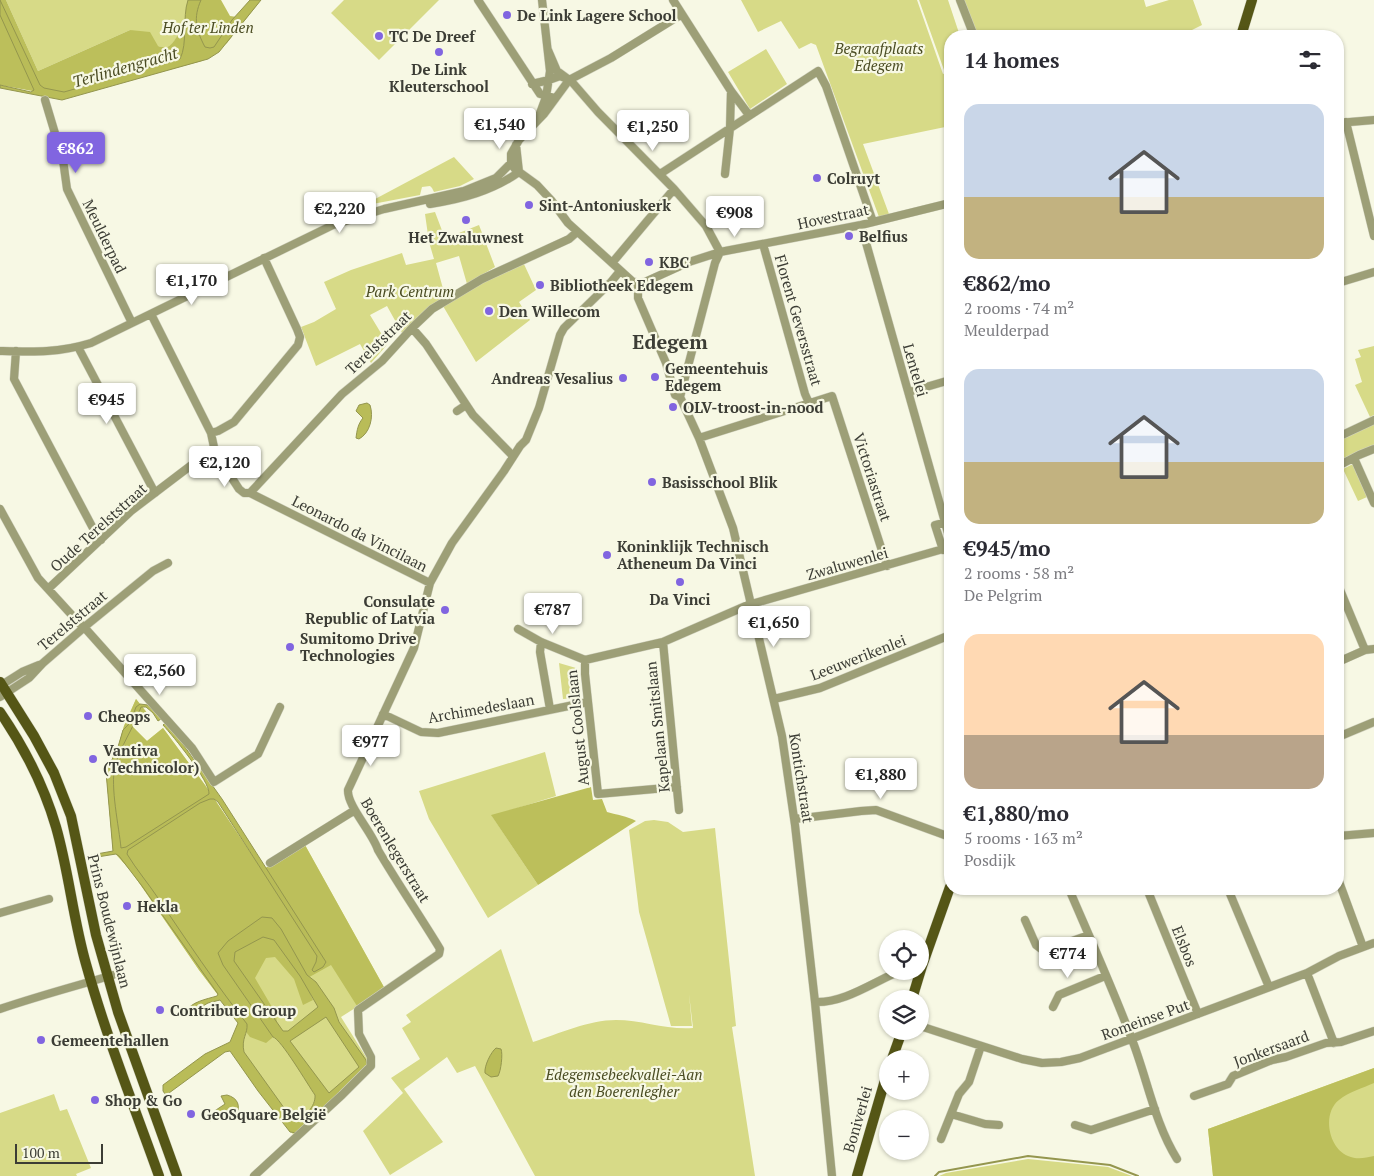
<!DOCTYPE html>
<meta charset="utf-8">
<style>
body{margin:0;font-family:"PT Serif",serif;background:#f2f2f3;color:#2b2b33;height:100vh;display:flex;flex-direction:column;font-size:19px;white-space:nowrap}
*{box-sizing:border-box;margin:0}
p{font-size:16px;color:#7c7c81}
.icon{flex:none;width:28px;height:28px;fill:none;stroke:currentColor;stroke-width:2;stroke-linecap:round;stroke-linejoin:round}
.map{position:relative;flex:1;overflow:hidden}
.drawer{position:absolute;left:944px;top:30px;width:400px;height:865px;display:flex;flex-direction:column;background:#fff;border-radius:20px;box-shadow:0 1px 4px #0004}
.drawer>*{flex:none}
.buttons{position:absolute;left:879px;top:930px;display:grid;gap:10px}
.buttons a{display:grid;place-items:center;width:50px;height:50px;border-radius:50%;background:#fff;box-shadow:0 1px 4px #0004;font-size:25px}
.scale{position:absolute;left:15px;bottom:12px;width:88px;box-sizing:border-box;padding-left:5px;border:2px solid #3c3d35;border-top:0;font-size:14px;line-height:18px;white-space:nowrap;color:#3c3d35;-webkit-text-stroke:4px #f7f8e4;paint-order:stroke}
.price{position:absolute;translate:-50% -42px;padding:0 11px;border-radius:5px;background:#fff;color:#222;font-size:16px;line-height:32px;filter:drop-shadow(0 1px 2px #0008)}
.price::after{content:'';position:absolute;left:50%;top:30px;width:15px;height:11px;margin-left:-8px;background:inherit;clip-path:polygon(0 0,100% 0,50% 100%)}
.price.on{background:#8165e0;color:#fff}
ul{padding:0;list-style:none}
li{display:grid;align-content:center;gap:10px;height:265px;padding:0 20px}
li span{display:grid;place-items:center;height:155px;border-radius:15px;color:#555}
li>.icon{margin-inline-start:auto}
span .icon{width:90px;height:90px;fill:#fffc;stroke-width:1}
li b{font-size:21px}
h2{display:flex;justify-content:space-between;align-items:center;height:60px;padding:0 20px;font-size:21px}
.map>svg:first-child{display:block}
</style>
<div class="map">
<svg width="1374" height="1176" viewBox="0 0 1374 1176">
<rect width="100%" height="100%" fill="#f7f8e4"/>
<path fill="#d7da87" d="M6,0H193C189,10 178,42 169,46C166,48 161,47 157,46L130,30L38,71Z
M344,0H439L379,60L331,13Z
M741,0H917L943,74L950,71V126L863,144L889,214L879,217L816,45L811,43L799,49L781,21L758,32Z
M919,0H948L960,36H950V69L944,70Z
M961,0H1144L1146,7L1169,0H1193L1202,25L1192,30L1194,36H972Z
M766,49L787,84L750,109L728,72Z
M454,157L474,179L460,186L434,192L432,188L430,186L422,187L420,195L362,206Z
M435,212L446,241L455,238L454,235L479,225L495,267L467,284L459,256L436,263L445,296L402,333L387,306L370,315L387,343L386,346L371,363L360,344L316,366L301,327L314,322L336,309L324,282L351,270L402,253L406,265L434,259L429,242L425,214Z
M523,262L536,290L519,302L530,320L476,362L443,306L496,274Z
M1374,346V415L1370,417L1355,385L1362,382L1355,359L1361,357L1358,350Z
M1374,423V447L1338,464V440Z
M1353,464L1367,497L1358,501L1343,469Z
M559,663L576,668L579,695L575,698L563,699Z
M136,699L148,714L133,727L147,741L163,728L205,785L262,870L305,845L385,989L341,1017L366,1057H371L372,1061L296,1139L234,1043L246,1032L199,970L131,871L113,851L106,772L117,750L124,726Z
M545,752L556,796L492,816L538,885L488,918L429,819L419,791Z
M654,820L668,822L683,832L715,828L736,1026L732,1027L755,1176H535L475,1066L457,1073L447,1057L404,1089L443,1142L390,1175L363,1131L403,1093L391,1078L420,1059L402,1028L411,1022L406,1015L501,949L533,1042C558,1034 589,1020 616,1020C642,1020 666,1030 693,1028L689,994L692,1026H671L639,912L629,830L645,821Z
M1374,1068V1176H1213L1208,1129Z
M54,1094L60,1111L67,1109L91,1168L76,1174L77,1176H0V1113Z
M1028,1159L1108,1167L1132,1176H939L946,1173Z"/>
<path fill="#bcbf5b" d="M0,0H6L38,71L130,30L150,32L158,46C161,47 166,48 169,46C178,41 189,10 193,0H221L230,16L237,17L252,0H261L227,43L202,61L75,95L43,93L0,85Z
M136,699L148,714L133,727L147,741L163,728L205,785L262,870L305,845L385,989L357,1006L331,965L304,980L313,1000L303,1005L294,979L275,957L266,958L255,978L276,1014L278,1033L266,1043L250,1037L199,970L131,871L113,851L106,772L117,750L124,726Z
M591,787L593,800L602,799L607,812C617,815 627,816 636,821L538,885L491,815Z
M1374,1068V1083C1363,1088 1348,1092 1339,1100C1322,1113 1328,1148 1348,1156C1357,1160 1365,1158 1374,1156V1176H1213L1208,1129Z"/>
<path fill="#b9bc58" stroke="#94964e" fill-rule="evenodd" d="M0,0L40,85L44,88L64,92L180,59C188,43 182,18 188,0H201C193,18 196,30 205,47L210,48L214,47L232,20L250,0H261L219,52L208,59L62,100L0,88V85L31,92L34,90L0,15Z
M367,403L370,405C374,417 370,433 359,439L356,438C357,430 358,424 363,418L356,411L359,405Z
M140,704L148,705L161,719L158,721L153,713L146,707H141C134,728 120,746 115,767C110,786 119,827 121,848L126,847L209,794C210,781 173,736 163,725L165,723L180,740L222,799L326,962L323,967L314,972L312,970L316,962L317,956L218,802L214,799H210L200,803L128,850L127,854C136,869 148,883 158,898C187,941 215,983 247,1024C248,1034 241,1038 244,1052L292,1119C304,1120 316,1106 315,1095C308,1085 281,1039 273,1037L223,965L218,953L228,941L262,917L272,918L281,929L307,975L316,982L334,1008L339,1022L366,1060L367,1065L365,1068L297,1133L290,1132L258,1091L230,1051L225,1052L169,1093L165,1094L163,1091V1085L205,1054L230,1042L238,1023L220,1000L208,1003L189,1014H187L186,1012C190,1002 207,999 217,996L218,994L142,886L119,856L116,854L91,858V855L113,851L106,772L118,747L123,730L130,723L136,707ZM263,937L274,940L300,976L318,1007L288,1031H283L234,961L235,952ZM326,1017L359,1067L329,1093L290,1041Z
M496,1048L501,1049C503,1054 501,1071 498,1076L491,1077L485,1073C484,1066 491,1052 496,1048Z
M227,1095C238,1098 241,1106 236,1115L230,1109L210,1121L207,1118L210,1116V1114L225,1104L221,1096Z"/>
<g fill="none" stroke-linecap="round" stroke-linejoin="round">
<path stroke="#94964e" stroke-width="2" d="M935,1176L939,1172L1028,1156L1110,1165L1138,1176"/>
<defs>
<path id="minor" d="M478,0L540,94L555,98
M673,0L731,91L749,115
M960,0L974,36
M548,50L557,71L572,82L598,112L674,189L706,226L720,252
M532,84L549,80L560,76L565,78
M45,100L63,160L67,189L132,323
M539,116L546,97L550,71L542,0
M1346,122L1374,236
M1338,123L1374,120
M516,145L519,172
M660,174L818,71L826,86L873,222
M725,174L730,128L731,91
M430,204C462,199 492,191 519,172
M861,225L950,540
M763,244L805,394L809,403
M612,263L674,189
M638,283L632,281L568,223L551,200L537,185L515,169L511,163V154L519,140L544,114L569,80L611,58L682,14
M638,283L645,282L689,262L720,252L861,225L950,203
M638,283V298L666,363L675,395L680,397
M1338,283L1374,272
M151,314L211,433L215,452
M412,328L426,344L473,415L513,456
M78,347L155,493
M0,351C34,352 58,353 91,343L333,225L384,209L464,191L496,178L511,163
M16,351L14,379L95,532L101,540
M909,392L950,380
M680,397L699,438L733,528L782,736L795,825L815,1002L832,1176
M680,397L715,263L720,252
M457,411L466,405
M211,433L218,431L234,422L298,345L300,337L297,329L264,258
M1338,437L1374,420
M699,438L832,396L887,566
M215,452L239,489L244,493H250L430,583
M1354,458L1374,503
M1338,466L1359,455L1374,449
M250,493L342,394L382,361L412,328L432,309L482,279L569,239L577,232
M0,509L38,578L80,624L84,627L192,748L214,782L258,754L280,707
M943,550L935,525L950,521
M1338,585L1365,650
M48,589L131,511L206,454L215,452
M518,629L541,642L585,660L663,642L748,605L950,547
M541,642L540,652L550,709
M663,642L679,810
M585,660V674L598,794L677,787
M1338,662L1365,650L1374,649
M0,686L22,672L39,665
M0,697L29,678L43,663L88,624L153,571L168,563
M774,699L820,688L950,635
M383,714L421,732L438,733L588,702
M1338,737L1374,722
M795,819L861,811L876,810L950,837
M1338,836L1374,833
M270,863L355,810
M1338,879L1363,947
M1069,889C1090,938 1112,987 1131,1037C1147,1077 1154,1122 1177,1159
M1147,889L1198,1014
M1228,889L1269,987
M0,913L49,899
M1025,920L1036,945L1044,951L1089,935
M1307,973L1334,1043
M815,1002C845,1003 873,982 900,971
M1053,1007L1059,995L1105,976
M0,1009C38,996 76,986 113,975
M920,1026L1022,1059L1042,1063L1061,1062L1080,1058L1307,973L1339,956L1374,943
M981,1046L969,1082L959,1094L951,1114L985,1124L999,1125
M1194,1096L1228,1084L1233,1076L1272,1060L1286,1057L1326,1043L1341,1042L1374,1031
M1075,1125L1091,1130L1155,1109
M941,1139L951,1114
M254,1176L342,1095L371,1066V1057L359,1034L358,1010L439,954L440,949C420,916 398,884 378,850C373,833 347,806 348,790L414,648L430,583L452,543L504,471L520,446L526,440L539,408L560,335L564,328L611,282L620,271"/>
<path id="major" d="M1241,36L1252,0
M0,682L34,736L54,773L71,816L96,935L118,1012L177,1176
M0,712C24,747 44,786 56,827C69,872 73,919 86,964C106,1036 134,1106 159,1176
M912,999L922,966L950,887
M892,1059L902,1031
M857,1176L888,1070"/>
</defs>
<use href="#minor" stroke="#d2d3c1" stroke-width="9"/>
<use href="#major" stroke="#d2d3c1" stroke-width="11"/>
<use href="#minor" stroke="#9d9f77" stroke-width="8"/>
<use href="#major" stroke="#555616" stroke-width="10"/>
</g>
<g fill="#8165e0" stroke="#f7f8e4" stroke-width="2">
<circle cx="507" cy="15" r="5"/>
<circle cx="379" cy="36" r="5"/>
<circle cx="439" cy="52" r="5"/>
<circle cx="817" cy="178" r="5"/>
<circle cx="529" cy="205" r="5"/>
<circle cx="466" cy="220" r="5"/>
<circle cx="849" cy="236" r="5"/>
<circle cx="649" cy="262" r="5"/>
<circle cx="540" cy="285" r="5"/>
<circle cx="489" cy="311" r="5"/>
<circle cx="655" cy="377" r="5"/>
<circle cx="623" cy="378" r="5"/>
<circle cx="673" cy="407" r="5"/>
<circle cx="652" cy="482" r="5"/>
<circle cx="607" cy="555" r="5"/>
<circle cx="680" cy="582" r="5"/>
<circle cx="445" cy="610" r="5"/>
<circle cx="290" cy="647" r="5"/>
<circle cx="88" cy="716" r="5"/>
<circle cx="93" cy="759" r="5"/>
<circle cx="127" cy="906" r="5"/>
<circle cx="160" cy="1010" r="5"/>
<circle cx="41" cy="1040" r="5"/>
<circle cx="95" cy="1100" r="5"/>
<circle cx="191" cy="1114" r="5"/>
</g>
<g text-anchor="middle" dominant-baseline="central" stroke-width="4.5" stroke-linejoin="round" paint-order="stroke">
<g font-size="15" font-weight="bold" fill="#3c3d35" stroke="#f7f8e4" text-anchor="start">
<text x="517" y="15">De Link Lagere School</text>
<text x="389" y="36">TC De Dreef</text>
<text x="439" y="69" text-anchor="middle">De Link<tspan x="439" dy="17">Kleuterschool</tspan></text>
<text x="827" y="178">Colruyt</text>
<text x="539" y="205">Sint-Antoniuskerk</text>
<text x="859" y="236">Belfius</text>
<text x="466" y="237" text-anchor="middle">Het Zwaluwnest</text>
<text x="659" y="262">KBC</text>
<text x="550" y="285">Bibliotheek Edegem</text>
<text x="499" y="311">Den Willecom</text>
<text x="665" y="368">Gemeentehuis<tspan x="665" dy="17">Edegem</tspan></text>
<text x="613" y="378" text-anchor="end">Andreas Vesalius</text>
<text x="683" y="407">OLV-troost-in-nood</text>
<text x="662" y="482">Basisschool Blik</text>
<text x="617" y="546">Koninklijk Technisch<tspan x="617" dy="17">Atheneum Da Vinci</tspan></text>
<text x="680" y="599" text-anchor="middle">Da Vinci</text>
<text x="435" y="601" text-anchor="end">Consulate<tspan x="435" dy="17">Republic of Latvia</tspan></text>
<text x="300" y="638">Sumitomo Drive<tspan x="300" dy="17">Technologies</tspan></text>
<text x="98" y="716">Cheops</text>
<text x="103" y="750">Vantiva<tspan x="103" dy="17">(Technicolor)</tspan></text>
<text x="137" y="906">Hekla</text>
<text x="170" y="1010">Contribute Group</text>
<text x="51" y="1040">Gemeentehallen</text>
<text x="105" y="1100">Shop &amp; Go</text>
<text x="201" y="1114">GeoSquare België</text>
</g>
<g font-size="15" font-style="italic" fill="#4a4c22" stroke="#f7f8e4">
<text x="208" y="27">Hof ter Linden</text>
<text x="879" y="48">Begraafplaats<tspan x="879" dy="17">Edegem</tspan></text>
<text x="410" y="291">Park Centrum</text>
<text x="624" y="1074">Edegemsebeekvallei-Aan<tspan x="624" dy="17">den Boerenlegher</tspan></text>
</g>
<g font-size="15" fill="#3c3d35" stroke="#f7f8e4">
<text transform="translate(833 216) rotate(-12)">Hovestraat</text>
<text transform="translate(105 236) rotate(64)">Meulderpad</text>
<text transform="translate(799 320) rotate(74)">Florent Geversstraat</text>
<text transform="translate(378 342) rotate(-44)">Terelststraat</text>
<text transform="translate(916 370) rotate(74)">Lentelei</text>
<text transform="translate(873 477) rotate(72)">Victoriastraat</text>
<text transform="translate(98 527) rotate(-42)">Oude Terelststraat</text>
<text transform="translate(360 533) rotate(27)">Leonardo da Vincilaan</text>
<text transform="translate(847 563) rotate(-16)">Zwaluwenlei</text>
<text transform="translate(72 620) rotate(-40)">Terelststraat</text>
<text transform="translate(858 657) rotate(-21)">Leeuwerikenlei</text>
<text transform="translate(481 708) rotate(-10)">Archimedeslaan</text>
<text transform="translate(657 727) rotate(-96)">Kapelaan Smitslaan</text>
<text transform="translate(577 728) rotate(-96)">August Coolslaan</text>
<text transform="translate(802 778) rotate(81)">Kontichstraat</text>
<text transform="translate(396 850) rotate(59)">Boerenlegerstraat</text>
<text transform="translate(110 921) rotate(76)">Prins Boudewijnlaan</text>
<text transform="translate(1185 946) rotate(68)">Elsbos</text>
<text transform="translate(1145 1019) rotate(-20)">Romeinse Put</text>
<text transform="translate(1271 1048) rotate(-20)">Jonkersaard</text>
<text transform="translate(857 1119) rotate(-74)">Boniverlei</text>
</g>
<g font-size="16" font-style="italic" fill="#4b4c23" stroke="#f7f8e4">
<text transform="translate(125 67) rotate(-16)">Terlindengracht</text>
</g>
<g font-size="20" font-weight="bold" fill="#3c3d35" stroke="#f7f8e4">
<text x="670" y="341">Edegem</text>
</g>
</g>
</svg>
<div class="buttons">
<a><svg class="icon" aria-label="locate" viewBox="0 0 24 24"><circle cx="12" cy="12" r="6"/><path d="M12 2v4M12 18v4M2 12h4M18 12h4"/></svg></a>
<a><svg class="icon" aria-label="layers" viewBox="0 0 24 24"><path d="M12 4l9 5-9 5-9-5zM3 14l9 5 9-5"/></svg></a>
<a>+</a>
<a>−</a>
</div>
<div class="scale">100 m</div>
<b class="price" style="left:500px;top:150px">€1,540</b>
<b class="price" style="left:653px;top:152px">€1,250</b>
<b class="price on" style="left:76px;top:174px">€862</b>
<b class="price" style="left:340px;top:234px">€2,220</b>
<b class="price" style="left:735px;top:238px">€908</b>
<b class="price" style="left:192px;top:306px">€1,170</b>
<b class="price" style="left:107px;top:425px">€945</b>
<b class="price" style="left:225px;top:488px">€2,120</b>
<b class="price" style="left:553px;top:635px">€787</b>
<b class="price" style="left:774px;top:648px">€1,650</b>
<b class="price" style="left:160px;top:696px">€2,560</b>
<b class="price" style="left:371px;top:767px">€977</b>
<b class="price" style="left:881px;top:800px">€1,880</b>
<b class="price" style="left:1068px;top:979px">€774</b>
<section class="drawer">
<h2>14 homes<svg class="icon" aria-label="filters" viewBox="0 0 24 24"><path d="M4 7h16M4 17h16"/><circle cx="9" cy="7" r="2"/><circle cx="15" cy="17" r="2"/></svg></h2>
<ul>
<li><span style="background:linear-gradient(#c9d6e8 60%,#c2b280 0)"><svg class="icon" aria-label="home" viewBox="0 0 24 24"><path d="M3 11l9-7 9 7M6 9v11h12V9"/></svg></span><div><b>€862/mo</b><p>2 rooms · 74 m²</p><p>Meulderpad</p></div></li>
<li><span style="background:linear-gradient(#c9d6e8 60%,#c2b280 0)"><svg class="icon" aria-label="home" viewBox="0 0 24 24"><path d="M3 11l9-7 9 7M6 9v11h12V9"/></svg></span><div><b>€945/mo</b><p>2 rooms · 58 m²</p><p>De Pelgrim</p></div></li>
<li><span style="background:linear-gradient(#ffd9b3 65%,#b9a48a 0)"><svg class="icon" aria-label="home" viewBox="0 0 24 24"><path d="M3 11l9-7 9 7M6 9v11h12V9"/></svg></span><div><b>€1,880/mo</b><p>5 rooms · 163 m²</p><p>Posdijk</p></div></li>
</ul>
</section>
</div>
